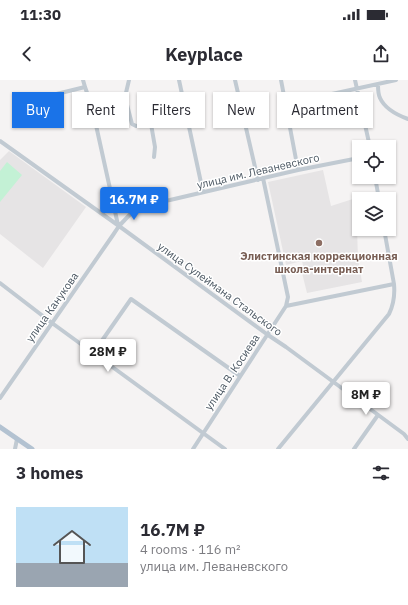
<!DOCTYPE html>
<meta charset="utf-8">
<style>
body{margin:0;font-family:"IBM Plex Sans",sans-serif;background:#f2f2f3;color:#2b2b33;height:100vh;display:flex;flex-direction:column;font-size:15px;white-space:nowrap}
*{box-sizing:border-box;margin:0}
p{font-size:13px;color:#7c7c81}
.icon{flex:none;width:22px;height:22px;fill:none;stroke:currentColor;stroke-width:2;stroke-linecap:round;stroke-linejoin:round}
.map{position:relative;height:369px;overflow:hidden}
.details{display:flex;flex-direction:column;background:#fff;flex:1}
.details>*{flex:none}
.guide{position:absolute;left:12px;top:12px;width:384px;height:36px;display:flex;gap:8px}
.controls{position:absolute;left:352px;top:60px;display:grid;gap:8px}
.controls a{display:grid;place-items:center;width:44px;height:44px;border-radius:0px;background:#fff;box-shadow:0 1px 3px #0004;font-size:20px}
.price{position:absolute;translate:-50% -34px;padding:0 9px;border-radius:4px;background:#fff;color:#222;font-size:13px;line-height:26px;filter:drop-shadow(0 1px 2px #0008)}
.price::after{content:'';position:absolute;left:50%;top:24px;width:12px;height:9px;margin-left:-6px;background:inherit;clip-path:polygon(0 0,100% 0,50% 100%)}
.price.on{background:#1a73e8;color:#fff}
ul{padding:0;list-style:none}
li{display:flex;align-items:center;gap:12px;height:100px;padding:0 16px}
li span{display:grid;place-items:center;flex:none;width:112px;height:80px;border-radius:0px;color:#555}
li>.icon{margin-inline-start:auto}
span .icon{width:48px;height:48px;fill:#fffc;stroke-width:1}
li b{font-size:17px}
h2{display:flex;justify-content:space-between;align-items:center;height:48px;padding:0 16px;font-size:17px}
.tag{padding:0 14px;border-radius:0px;background:#fff;box-shadow:0 1px 3px #0004;font-size:14px;line-height:36px}
.tag.on{background:#1a73e8;color:#fff}
.status{display:flex;justify-content:space-between;align-items:center;height:28px;padding:0 20px;background:#fff;direction:ltr}
.status svg{height:11px;fill:currentColor}
header{display:flex;justify-content:space-between;align-items:center;height:52px;padding:0 16px;background:#fff;font-size:18px;font-weight:700}
.map>svg:first-child{display:block}
</style>
<div class="status"><b>11:30</b><svg viewBox="0 0 49 12"><path d="M0 12V9h3v3zM5 12V6h3v6zM10 12V3h3v9zM15 12V0h3v12zM26 1h20v11H26zM47 4h2v5h-2z"/></svg></div>
<header><svg class="icon" aria-label="back" viewBox="0 0 24 24"><path d="M15 5l-7 7 7 7"/></svg>Keyplace<svg class="icon" aria-label="share" viewBox="0 0 24 24"><path d="M12 15V3M7 8l5-5 5 5M5 13v7h14v-7"/></svg></header>
<div class="map">
<svg width="408" height="369" viewBox="0 0 408 369">
<rect width="100%" height="100%" fill="#f5f3f3"/>
<path fill="#e6e4e5" d="M9,71L86,127L43,188L0,154V80Z
M323,90L331,126L356,118L358,121L359,120V147L357,148L358,179L362,202L307,213L302,193L304,190L302,181L286,185L268,102Z"/>
<path fill="#c3f1d5" d="M7,82L22,95L0,122V91Z"/>
<g fill="none" stroke-linecap="round" stroke-linejoin="round">
<path stroke="#c1cad2" stroke-width="4" d="M83,0L85,7L92,27L118,145
M129,0L125,17L132,44L136,46L151,44L155,67L154,77
M179,0L203,112
M235,0L258,100
M281,0L298,90
M355,0L370,67
M378,5C378,9 378,14 380,18C385,29 397,35 408,39
M28,21L85,7
M286,24L396,0
M92,27L119,21L125,17
M0,61L119,146L268,255L286,267L404,354L408,359
M375,97L379,119
M115,129L170,120L298,90L359,78
M0,203L52,243L225,369
M286,226L394,204
M91,271L101,262L131,219L240,296
M0,318L113,155L119,146L137,127
M15,369L17,359
M193,369L286,226L288,217L263,98
M278,369L389,234C394,224 395,215 394,204L384,149
M354,369L378,335"/>
<path stroke="#b3c2d1" stroke-width="5" d="M0,347L32,369"/>
</g>
<circle fill="#8d6e63" stroke="#fff" stroke-width="1.5" cx="319" cy="163" r="4"/>
<g text-anchor="middle" dominant-baseline="central" stroke-width="3" stroke-linejoin="round" paint-order="stroke">
<g font-size="11" fill="#4a5661" stroke="#fff">
<text transform="translate(258 91) rotate(-13)">улица им. Леваневского</text>
<text transform="translate(220 209) rotate(36)">улица Сулеймана Стальского</text>
<text transform="translate(52 227) rotate(-55)">улица Канукова</text>
<text transform="translate(232 292) rotate(-56)">улица В. Косиева</text>
</g>
<g font-size="11" font-weight="bold" fill="#785e54" stroke="#fff">
<text x="319" y="176">Элистинская коррекционная<tspan x="319" dy="13">школа-интернат</tspan></text>
</g>
</g>
</svg>
<div class="controls">
<a><svg class="icon" aria-label="locate" viewBox="0 0 24 24"><circle cx="12" cy="12" r="6"/><path d="M12 2v4M12 18v4M2 12h4M18 12h4"/></svg></a>
<a><svg class="icon" aria-label="layers" viewBox="0 0 24 24"><path d="M12 4l9 5-9 5-9-5zM3 14l9 5 9-5"/></svg></a>
</div>
<b class="price on" style="left:134px;top:141px">16.7M ₽</b>
<b class="price" style="left:108px;top:293px">28M ₽</b>
<b class="price" style="left:366px;top:336px">8M ₽</b>
<div class="guide">
<a class="tag on">Buy</a>
<a class="tag">Rent</a>
<a class="tag">Filters</a>
<a class="tag">New</a>
<a class="tag">Apartment</a>
</div>
</div>
<section class="details">
<h2>3 homes<svg class="icon" aria-label="filters" viewBox="0 0 24 24"><path d="M4 7h16M4 17h16"/><circle cx="9" cy="7" r="2"/><circle cx="15" cy="17" r="2"/></svg></h2>
<ul>
<li><span style="background:linear-gradient(#bfe0f5 70%,#9aa5b1 0)"><svg class="icon" aria-label="home" viewBox="0 0 24 24"><path d="M3 11l9-7 9 7M6 9v11h12V9"/></svg></span><div><b>16.7M ₽</b><p>4 rooms · 116 m²</p><p>улица им. Леваневского</p></div></li>
</ul>
</section>
